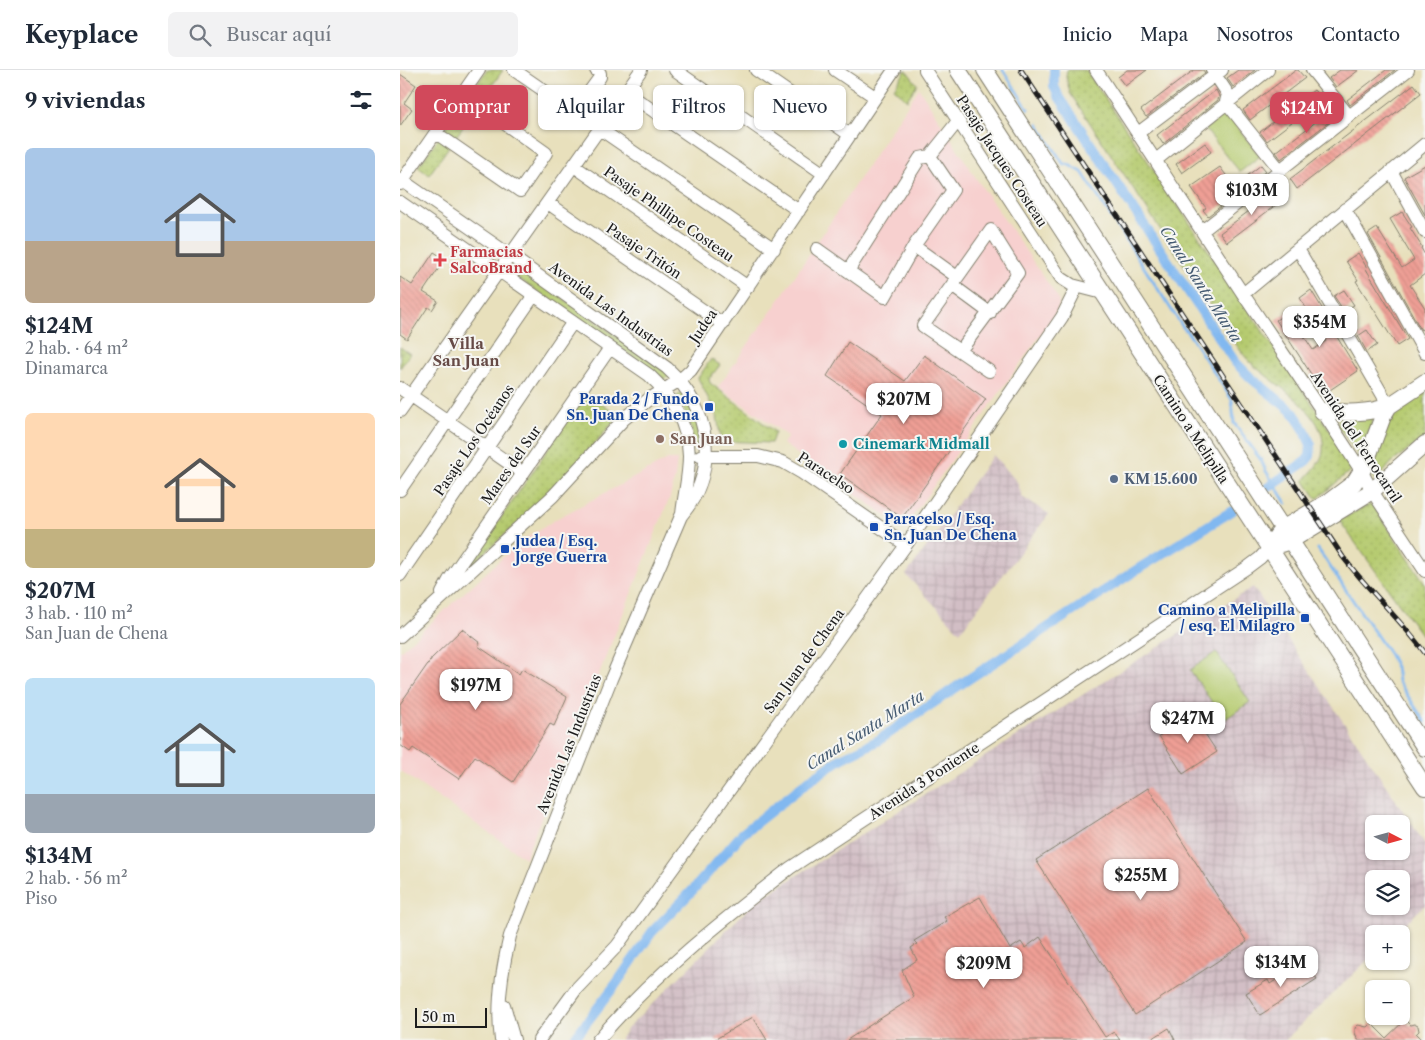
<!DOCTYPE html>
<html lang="es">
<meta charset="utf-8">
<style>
body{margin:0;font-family:"Libre Caslon Text",serif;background:#f2f2f3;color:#1f2937;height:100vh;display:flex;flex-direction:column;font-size:19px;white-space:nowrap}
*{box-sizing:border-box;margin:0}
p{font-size:16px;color:#747a83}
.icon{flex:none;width:28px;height:28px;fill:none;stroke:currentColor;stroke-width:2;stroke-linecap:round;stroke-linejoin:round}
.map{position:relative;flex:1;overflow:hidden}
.panel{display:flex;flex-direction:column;background:#fff;width:400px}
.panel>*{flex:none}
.guide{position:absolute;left:15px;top:15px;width:475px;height:45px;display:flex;gap:10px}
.needle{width:32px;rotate:96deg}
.fabs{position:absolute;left:965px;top:745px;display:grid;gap:10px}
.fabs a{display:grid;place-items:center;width:45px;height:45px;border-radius:8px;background:#fff;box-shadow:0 1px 4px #0004;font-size:25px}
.scale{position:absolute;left:15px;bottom:12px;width:72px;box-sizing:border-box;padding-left:5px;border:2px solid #1c1c1c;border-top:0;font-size:14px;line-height:18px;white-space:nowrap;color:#1c1c1c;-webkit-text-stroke:4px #f6f6f2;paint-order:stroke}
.price{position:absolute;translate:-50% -42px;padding:0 11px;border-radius:10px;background:#fff;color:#222;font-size:16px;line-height:32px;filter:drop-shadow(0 1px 2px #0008)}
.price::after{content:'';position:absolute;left:50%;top:30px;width:15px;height:11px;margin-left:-8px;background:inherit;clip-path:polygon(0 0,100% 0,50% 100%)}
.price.selected{background:#d1495b;color:#fff}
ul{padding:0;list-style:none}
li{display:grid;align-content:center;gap:10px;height:265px;padding:0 25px}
li span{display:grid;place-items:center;height:155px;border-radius:8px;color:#555}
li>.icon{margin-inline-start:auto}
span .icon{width:90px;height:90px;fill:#fffc;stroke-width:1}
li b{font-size:21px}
h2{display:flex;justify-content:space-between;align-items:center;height:60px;padding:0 25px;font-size:21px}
.pill{padding:0 18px;border-radius:8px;background:#fff;box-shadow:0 1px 4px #0004;font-size:18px;line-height:45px}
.pill.selected{background:#d1495b;color:#fff}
header{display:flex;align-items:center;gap:30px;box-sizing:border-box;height:70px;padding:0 25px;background:#fff;border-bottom:1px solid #e0e1e3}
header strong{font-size:24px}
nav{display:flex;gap:28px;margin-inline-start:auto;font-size:18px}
.search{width:350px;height:45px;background:#f2f2f3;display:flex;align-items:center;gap:12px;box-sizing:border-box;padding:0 18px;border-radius:8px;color:#747a83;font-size:19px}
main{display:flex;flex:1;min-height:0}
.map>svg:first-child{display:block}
</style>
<header>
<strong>Keyplace</strong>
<div class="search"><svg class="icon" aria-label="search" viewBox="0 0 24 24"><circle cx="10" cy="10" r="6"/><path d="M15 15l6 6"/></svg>Buscar aquí</div>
<nav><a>Inicio</a><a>Mapa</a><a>Nosotros</a><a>Contacto</a></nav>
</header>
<main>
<section class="panel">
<h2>9 viviendas<svg class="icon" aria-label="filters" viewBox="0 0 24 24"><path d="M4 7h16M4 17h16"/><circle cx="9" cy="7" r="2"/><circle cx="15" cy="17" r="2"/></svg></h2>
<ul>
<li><span style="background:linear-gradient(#a9c7e8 60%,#b9a48a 0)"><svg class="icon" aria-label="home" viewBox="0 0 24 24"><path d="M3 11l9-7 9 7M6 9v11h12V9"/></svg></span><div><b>$124M</b><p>2 hab. · 64 m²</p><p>Dinamarca</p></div></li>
<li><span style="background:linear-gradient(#ffd9b3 75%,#c2b280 0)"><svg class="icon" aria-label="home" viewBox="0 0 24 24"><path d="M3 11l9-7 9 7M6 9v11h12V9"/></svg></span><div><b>$207M</b><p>3 hab. · 110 m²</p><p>San Juan de Chena</p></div></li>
<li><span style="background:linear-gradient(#bfe0f5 75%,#9aa5b1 0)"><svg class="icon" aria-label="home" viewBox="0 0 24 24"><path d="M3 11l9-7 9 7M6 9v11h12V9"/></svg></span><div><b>$134M</b><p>2 hab. · 56 m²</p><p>Piso</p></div></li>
</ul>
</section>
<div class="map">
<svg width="1025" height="970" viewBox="0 0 1025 970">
<defs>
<pattern id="industrial-grid" width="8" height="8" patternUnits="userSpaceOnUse" patternTransform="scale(1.25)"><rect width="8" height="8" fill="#d2bec5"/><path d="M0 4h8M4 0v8" fill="none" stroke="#b4a3a9"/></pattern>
<pattern id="park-dots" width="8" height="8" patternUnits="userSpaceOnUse" patternTransform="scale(1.25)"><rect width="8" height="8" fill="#b6cb6f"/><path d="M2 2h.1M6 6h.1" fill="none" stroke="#9cae60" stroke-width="1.8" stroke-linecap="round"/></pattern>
<pattern id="building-back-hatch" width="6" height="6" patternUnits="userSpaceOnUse" patternTransform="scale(1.25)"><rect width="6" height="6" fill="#ef9f95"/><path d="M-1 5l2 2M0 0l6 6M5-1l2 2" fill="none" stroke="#cc8880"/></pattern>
</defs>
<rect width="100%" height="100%" fill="#f6f6f2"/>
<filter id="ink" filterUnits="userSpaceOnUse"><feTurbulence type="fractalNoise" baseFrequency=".02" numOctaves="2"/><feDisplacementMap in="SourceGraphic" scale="10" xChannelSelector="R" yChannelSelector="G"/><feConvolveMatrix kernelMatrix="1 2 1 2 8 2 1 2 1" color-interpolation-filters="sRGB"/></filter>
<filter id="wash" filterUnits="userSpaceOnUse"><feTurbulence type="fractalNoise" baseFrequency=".0096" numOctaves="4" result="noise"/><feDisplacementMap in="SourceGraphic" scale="20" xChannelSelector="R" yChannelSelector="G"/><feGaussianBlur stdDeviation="1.12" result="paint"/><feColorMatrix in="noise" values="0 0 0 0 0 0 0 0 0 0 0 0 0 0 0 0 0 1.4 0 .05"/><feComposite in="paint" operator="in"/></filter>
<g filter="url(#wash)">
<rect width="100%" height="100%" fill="#e8e0bc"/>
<path fill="#f7d0cf" d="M519,18L574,105L658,228L659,234L658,240L504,458L383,374L388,366L318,317L375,236Z
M267,390H277L275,407L270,427L125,788L0,701V581L121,471L156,449Z"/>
<path fill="url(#industrial-grid)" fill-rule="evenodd" d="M593,385L618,413L622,427L649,444L560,562L506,505Z
M853,517L1025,774V835L995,864H974V884L885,970H220L227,959L355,832ZM974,754H1001V781H974ZM974,809H1001V836H974Z"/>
<path fill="#b6cb6f" stroke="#697446" d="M826,43L860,86L840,102L805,59Z
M112,192L271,305L264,309L250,298L106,200Z
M282,322L297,349L302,379L295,380L290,352L277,326Z
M975,344L960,388L939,357L938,352L940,347Z
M816,582L850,632L824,650L790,600Z"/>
<path fill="url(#park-dots)" stroke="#697446" d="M87,0H103L29,105L18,97Z
M506,0L517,14L507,30L494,18Z
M667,0H686L950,390L951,400L917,429L904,410C911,402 922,392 923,381C928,341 873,315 849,291C841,283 835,272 829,263L670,23L666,7Z
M0,277L10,284L0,298Z
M311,289L320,295L309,309L310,313L375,362L371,373L321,371L317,346L298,308Z
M1025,316V368L991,393L976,412L967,399L987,347Z
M185,323L219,346L150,424L63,502L130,406Z
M969,435L973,436L1025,513V570L939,450Z"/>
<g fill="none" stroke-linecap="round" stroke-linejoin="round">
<path stroke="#81b8f0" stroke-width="3" d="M603,0L628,39
M638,54L664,95L667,94L682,102L782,256L789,264L832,330L834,353L861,390L866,401L886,433
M918,479L990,585L996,597L998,611L1025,652"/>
<path stroke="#81b8f0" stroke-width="10" d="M654,0V16L658,25L835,292L851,308L893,342L904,359L911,375L910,386L906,391L867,418
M173,970L216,914L252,862L292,821L342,764L410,710L441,689L479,670L561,614L738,499L832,441"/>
</g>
<g id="blocks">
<path fill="url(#building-back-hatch)" d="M727,0H747L725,16L718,7Z
M794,0H803L805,3L746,47L741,40Z
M838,0H855L833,17L827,8Z
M896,0H898L905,8L850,50L843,40Z
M940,0H959L936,17L929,8Z
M986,0H995L950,35L947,30Z
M0,4L16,15L4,33L12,39L0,56Z
M1014,14L1021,23L897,119L890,109Z
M816,20L819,26L818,30L763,74L757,65Z
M914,20L922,29L867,71L860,62Z
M933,39L938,45L881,89L876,82Z
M805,73L811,82L782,103L776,94Z
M861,95L866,101L808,146L803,140L806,138L791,117L820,97L834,116Z
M1025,95V145L1004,107Z
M878,119L885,128L827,172L820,163Z
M1002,142L1012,157L1010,158L1022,177L1021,178L1025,185V204L1010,215L1025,238V257L1021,260L968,164L977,158L1002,198L1014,190L990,149Z
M34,182L45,189L23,222L38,231L32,240L28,237L7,269L0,264V207L12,215Z
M958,183L967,198L966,199L1008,269L997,276L956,211L958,210L946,191Z
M911,220L934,258L932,259L958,301L924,324L876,250L888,242L913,280L926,271L900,228Z
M944,220L954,235L944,241L934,226Z
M967,260L977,275L967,282L958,266Z
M448,272L505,311L524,285L586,329L502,448L440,404L482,344L427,306Z
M62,559L80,573L78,576L119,604L122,599L167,627L154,656L150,654L113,712L75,686L59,709L13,678L10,682L0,675V634L32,588Z
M792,644L817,682L783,704L759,666Z
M748,718L847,872L735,945L636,790Z
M580,827L610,879L621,872L625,878L640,867L705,967L714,962L720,970H447L514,927L502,900L517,890L511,878L517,874L514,871L547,851L544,847Z
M906,891L917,909L860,945L846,923L868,910L870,914Z
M353,947L367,970H314Z
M1005,950L1010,955L1014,954L1018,956L1019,961L1016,964L1022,970H958L955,963V958L958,955L967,957L971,953L986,968Z
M769,958L775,970H750Z"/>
</g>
</g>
<g filter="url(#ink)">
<use href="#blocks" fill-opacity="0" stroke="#827e6c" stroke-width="1"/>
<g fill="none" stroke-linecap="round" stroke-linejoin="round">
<defs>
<path id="minor" d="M114,0L172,40H176L200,7V3L196,0
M275,0L424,104
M356,0L450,65
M435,0L475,27
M525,0L661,208L672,215L703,223
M696,0L843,224L922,341L962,402L972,421L1025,501
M812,0L828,24L826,32L880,100
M912,0L949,46
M226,22L399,141
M200,59L374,179
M36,63L120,121L146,83L63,24
M738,63L822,0
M530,86L558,51
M756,90L868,0
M174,96L348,217
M991,101L1025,162
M0,109L111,186L267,298C311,338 320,400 281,446L211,609L110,866C102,899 96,935 101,970
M0,114L79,0
M0,132L249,305C272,326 288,355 289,386C289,406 284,425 282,444
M148,133L323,254
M945,139L1025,283
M802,161L1008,0
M514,176L557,207
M417,179L485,227L514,176L553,120L530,86
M898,179L989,336
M448,201L520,88L530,86
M552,215L590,243
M843,224L1025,74
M560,281L618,203L591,160L523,256L589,301
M0,318L123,403
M0,341L241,0
M300,386H358L383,392L402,403L506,475
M0,420L134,225
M0,505L173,252
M42,523L49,510L210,278
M0,566L153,426L224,349L249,329L280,310L291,300L494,0
M104,935L114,970
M139,970L177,918L217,876L506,475L662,247L677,217
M198,970C254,904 322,851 390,798L848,497L860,488L870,477"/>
<path id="major" d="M558,0L1025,717
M585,0L1025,678
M922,341C945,343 968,344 989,336
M876,467L882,459L930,431L954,413L964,397L983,346L989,336L1025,312
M881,474L890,471L972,421L1025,374"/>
</defs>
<use href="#minor" stroke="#827e6c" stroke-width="14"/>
<use href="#major" stroke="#827e6c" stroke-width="18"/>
<use href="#minor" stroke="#fff" stroke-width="12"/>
<use href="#major" stroke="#fff" stroke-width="16"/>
<defs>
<path id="rail" d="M621,0L943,487C969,521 1000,549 1025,583"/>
</defs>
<use href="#rail" stroke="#1c1c1c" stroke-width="5"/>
<use href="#rail" stroke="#f6f6f2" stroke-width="3" stroke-dasharray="9" stroke-linecap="butt"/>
</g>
</g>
<path fill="#e0444e" stroke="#f6f6f2" stroke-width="2" d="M37.5 182.5h5v5h5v5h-5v5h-5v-5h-5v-5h5z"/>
<g fill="#1a4fb4" stroke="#f6f6f2" stroke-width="2">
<rect x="304" y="332" width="10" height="10" rx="2.5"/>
<rect x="469" y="452" width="10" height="10" rx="2.5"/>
<rect x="100" y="474" width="10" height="10" rx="2.5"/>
<rect x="900" y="543" width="10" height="10" rx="2.5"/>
</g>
<circle fill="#8d6e63" stroke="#f6f6f2" stroke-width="2" cx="260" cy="369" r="5"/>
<circle fill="#0f9aa8" stroke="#f6f6f2" stroke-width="2" cx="443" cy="374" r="5"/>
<circle fill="#5c6f8a" stroke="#f6f6f2" stroke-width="2" cx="714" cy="409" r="5"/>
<g text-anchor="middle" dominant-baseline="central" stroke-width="4" stroke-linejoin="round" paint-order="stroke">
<g font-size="14" fill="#1c1c1c" stroke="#f6f6f2">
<text transform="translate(602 91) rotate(57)">Pasaje Jacques Costeau</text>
<text transform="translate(269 144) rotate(35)">Pasaje Phillipe Costeau</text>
<text transform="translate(244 181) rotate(34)">Pasaje Tritón</text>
<text transform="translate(211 239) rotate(36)">Avenida Las Industrias</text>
<text transform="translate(303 256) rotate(-56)">Judea</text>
<text transform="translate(791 359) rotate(57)">Camino a Melipilla</text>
<text transform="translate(956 367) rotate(57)">Avenida del Ferrocarril</text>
<text transform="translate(74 370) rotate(-56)">Pasaje Los Océanos</text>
<text transform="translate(111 395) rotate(-55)">Mares del Sur</text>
<text transform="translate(426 403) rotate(33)">Paracelso</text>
<text transform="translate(404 591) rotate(-54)">San Juan de Chena</text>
<text transform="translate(169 674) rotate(-68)">Avenida Las Industrias</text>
<text transform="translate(524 711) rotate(-33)">Avenida 3 Poniente</text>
</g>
<g font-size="14" font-weight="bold" fill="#be3a42" stroke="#f6f6f2" text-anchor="start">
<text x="50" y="182">Farmacias<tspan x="50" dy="16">SalcoBrand</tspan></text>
</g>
<g font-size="14" font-weight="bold" fill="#164399" stroke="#f6f6f2" text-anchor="end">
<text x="299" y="329">Parada 2 / Fundo<tspan x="299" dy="16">Sn. Juan De Chena</tspan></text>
<text x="484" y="449" text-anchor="start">Paracelso / Esq.<tspan x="484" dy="16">Sn. Juan De Chena</tspan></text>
<text x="115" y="471" text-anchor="start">Judea / Esq.<tspan x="115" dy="16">Jorge Guerra</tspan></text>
<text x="895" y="540">Camino a Melipilla<tspan x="895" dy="16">/ esq. El Milagro</tspan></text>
</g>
<g font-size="14" font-weight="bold" fill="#785e54" stroke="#f6f6f2" text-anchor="start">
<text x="270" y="369">San Juan</text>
</g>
<g font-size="14" font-weight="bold" fill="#0d838f" stroke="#f6f6f2" text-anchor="start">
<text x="453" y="374">Cinemark Midmall</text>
</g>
<g font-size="14" font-weight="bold" fill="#4e5e75" stroke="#f6f6f2" text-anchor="start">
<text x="724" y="409">KM 15.600</text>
</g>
<g font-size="15" font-style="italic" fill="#445a71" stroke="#f6f6f2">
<text transform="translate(801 214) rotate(57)">Canal Santa Marta</text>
<text transform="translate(465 660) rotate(-32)">Canal Santa Marta</text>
</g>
<g font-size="15" font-weight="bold" fill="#664a46" stroke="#f6f6f2">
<text x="66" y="273">Villa<tspan x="66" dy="17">San Juan</tspan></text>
</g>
</g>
</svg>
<div class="fabs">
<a><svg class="needle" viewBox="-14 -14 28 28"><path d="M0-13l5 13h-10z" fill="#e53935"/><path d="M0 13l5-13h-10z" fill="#747a83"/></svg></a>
<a><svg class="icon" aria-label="layers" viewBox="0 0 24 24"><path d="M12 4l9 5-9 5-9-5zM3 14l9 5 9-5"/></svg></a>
<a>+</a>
<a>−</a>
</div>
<div class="scale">50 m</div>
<b class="price selected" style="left:907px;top:64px">$124M</b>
<b class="price" style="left:852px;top:146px">$103M</b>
<b class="price" style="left:920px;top:278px">$354M</b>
<b class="price" style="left:504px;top:355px">$207M</b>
<b class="price" style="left:76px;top:641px">$197M</b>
<b class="price" style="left:788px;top:674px">$247M</b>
<b class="price" style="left:741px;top:831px">$255M</b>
<b class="price" style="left:881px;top:918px">$134M</b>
<b class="price" style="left:584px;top:919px">$209M</b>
<div class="guide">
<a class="pill selected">Comprar</a>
<a class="pill">Alquilar</a>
<a class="pill">Filtros</a>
<a class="pill">Nuevo</a>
</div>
</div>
</main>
